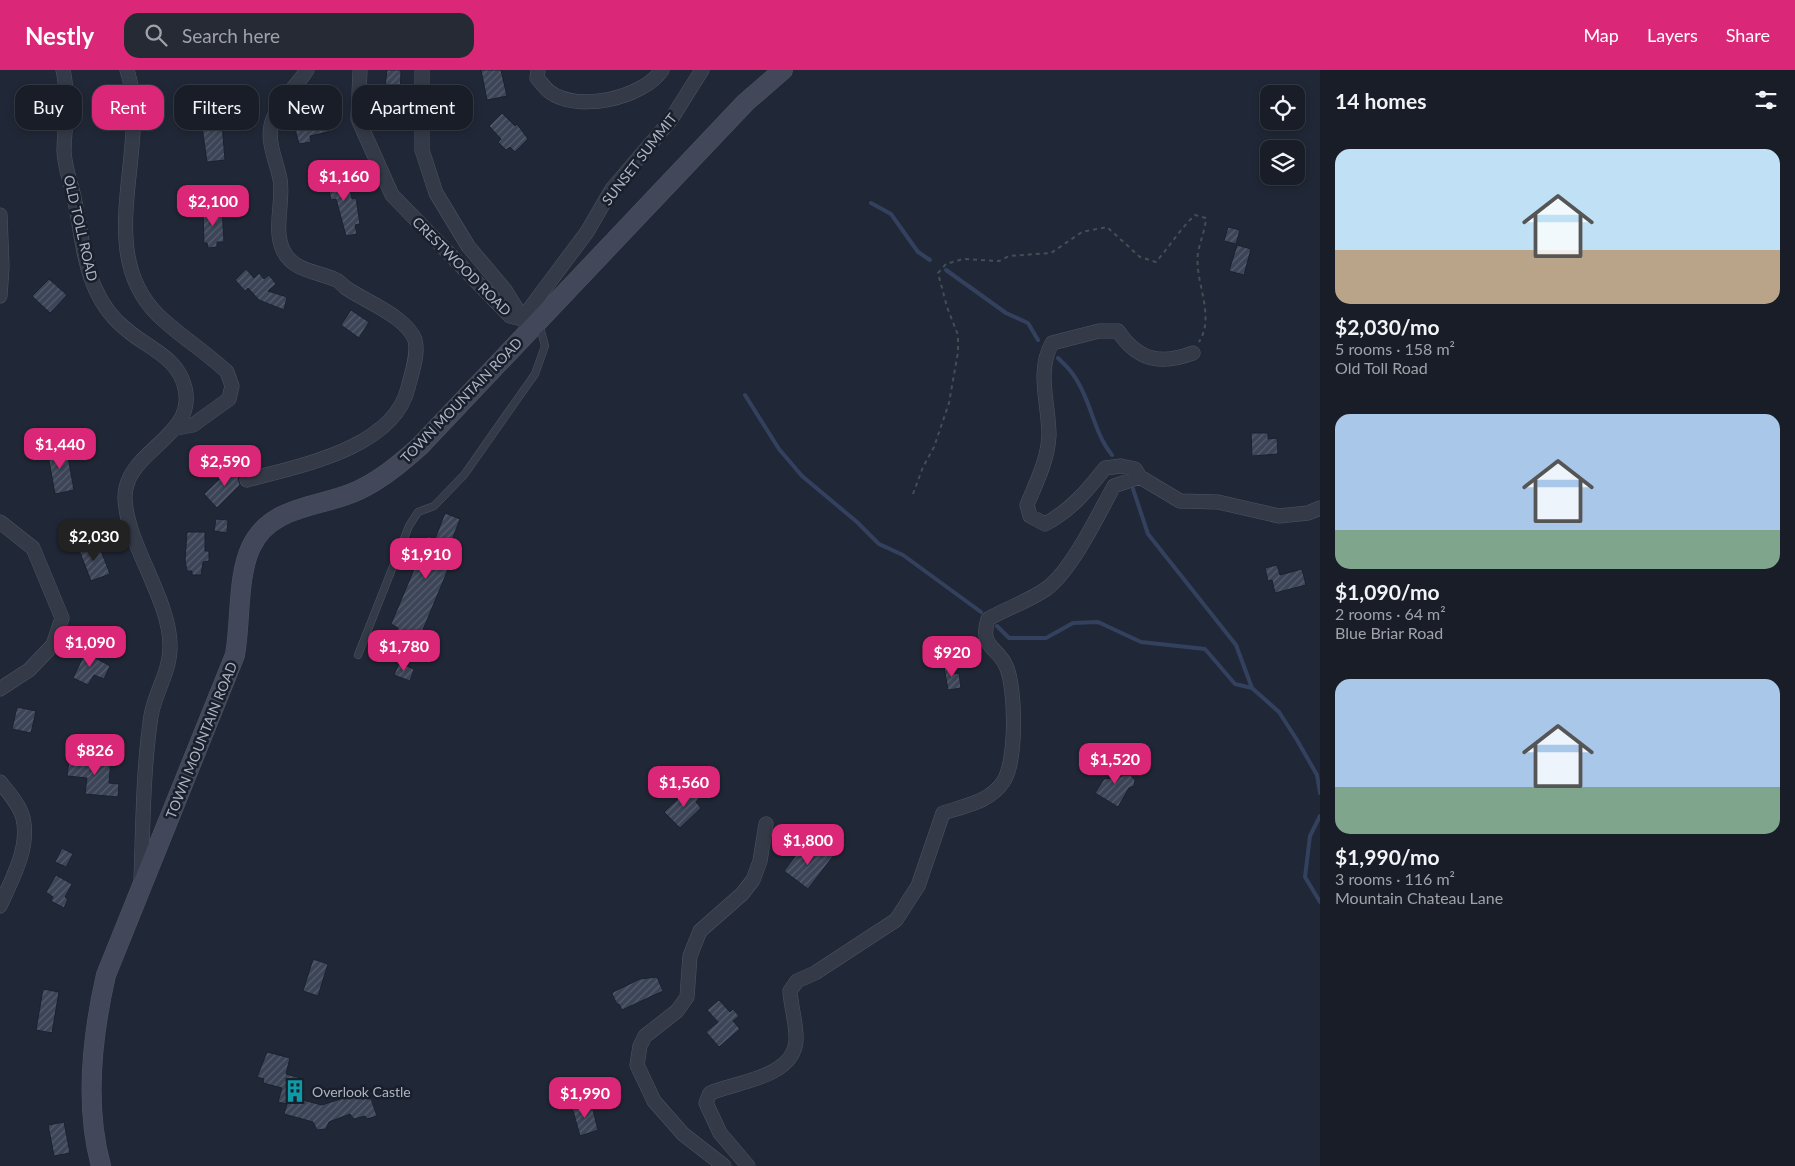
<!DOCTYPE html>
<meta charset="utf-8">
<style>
body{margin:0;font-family:Lato,sans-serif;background:#252a34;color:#f1f3f6;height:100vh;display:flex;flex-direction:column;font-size:19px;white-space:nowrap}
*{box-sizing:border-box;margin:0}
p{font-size:16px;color:#9fa2a8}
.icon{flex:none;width:28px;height:28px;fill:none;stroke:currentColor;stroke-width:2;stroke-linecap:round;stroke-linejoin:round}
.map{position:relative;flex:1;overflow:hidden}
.sheet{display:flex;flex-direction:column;background:#181d28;width:475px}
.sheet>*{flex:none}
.top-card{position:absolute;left:15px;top:15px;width:475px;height:45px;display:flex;gap:10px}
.controls{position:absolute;left:1260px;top:15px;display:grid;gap:10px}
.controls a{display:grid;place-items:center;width:45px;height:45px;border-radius:10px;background:#181d28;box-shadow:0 2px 8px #0003,0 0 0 1px #363b45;font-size:25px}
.price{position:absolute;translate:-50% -42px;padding:0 11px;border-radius:10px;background:#db2777;color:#fff;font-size:16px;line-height:32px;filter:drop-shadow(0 1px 2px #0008)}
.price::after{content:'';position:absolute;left:50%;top:30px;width:15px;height:11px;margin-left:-8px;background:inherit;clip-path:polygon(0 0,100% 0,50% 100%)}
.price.active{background:#222;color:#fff}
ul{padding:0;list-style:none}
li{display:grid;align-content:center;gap:10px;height:265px;padding:0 15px}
li span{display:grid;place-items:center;height:155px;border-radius:15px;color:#555}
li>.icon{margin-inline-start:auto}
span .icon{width:90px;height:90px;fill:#fffc;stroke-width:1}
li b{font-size:21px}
h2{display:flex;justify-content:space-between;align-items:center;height:60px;padding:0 15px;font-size:21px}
.tag{padding:0 18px;border-radius:15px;background:#181d28;box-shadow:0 2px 8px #0003,0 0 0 1px #363b45;font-size:18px;line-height:45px}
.tag.active{background:#db2777;color:#fff}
header{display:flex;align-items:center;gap:30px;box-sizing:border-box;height:70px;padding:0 25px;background:#db2777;color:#fff}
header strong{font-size:24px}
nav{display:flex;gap:28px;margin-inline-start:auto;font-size:18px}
.search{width:350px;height:45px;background:#252a34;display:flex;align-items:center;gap:12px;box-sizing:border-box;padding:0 18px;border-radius:15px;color:#9fa2a8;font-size:19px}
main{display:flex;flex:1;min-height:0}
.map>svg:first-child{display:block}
</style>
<header>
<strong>Nestly</strong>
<div class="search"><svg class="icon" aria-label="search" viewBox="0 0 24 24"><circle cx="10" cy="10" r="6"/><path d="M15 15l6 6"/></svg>Search here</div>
<nav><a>Map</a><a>Layers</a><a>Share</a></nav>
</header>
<main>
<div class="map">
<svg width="1320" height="1096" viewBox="0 0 1320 1096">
<defs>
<pattern id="water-rules" width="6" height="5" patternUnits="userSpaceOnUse" patternTransform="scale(1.25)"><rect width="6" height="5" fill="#34415e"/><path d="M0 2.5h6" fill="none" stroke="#4f5a73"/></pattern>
<pattern id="building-hatch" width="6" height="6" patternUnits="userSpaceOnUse" patternTransform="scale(1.25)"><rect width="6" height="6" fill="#3c4557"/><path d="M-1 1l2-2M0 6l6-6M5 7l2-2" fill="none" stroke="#565d6e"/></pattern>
</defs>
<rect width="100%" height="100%" fill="#202736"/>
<path fill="url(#water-rules)" d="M390,570L410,579L406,590L385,581Z"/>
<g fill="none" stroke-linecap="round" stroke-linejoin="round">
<path stroke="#34415e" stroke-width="4" d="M871,133L891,144L918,182L930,190
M946,200L1006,243L1028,253L1038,270
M1058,288C1063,293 1070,299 1074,306C1091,329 1093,362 1112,385
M745,325L779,379L802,406L857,452L879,474L903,485L981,542
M1133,419L1148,464L1236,575L1252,618L1279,642L1297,670L1317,705L1320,723
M997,556L1009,568H1046L1073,553L1098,552L1141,572L1205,579L1235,614L1252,618
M1320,746L1310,766L1305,807L1320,832"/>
</g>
<path fill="url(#building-hatch)" stroke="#1b212e" d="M387,0H401L400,28H389V26L384,25Z
M481,0H501L507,26L487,30Z
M322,38L328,62L310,66L311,72L299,74L291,44Z
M221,41L225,90L207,92L200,43Z
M502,43L515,56L517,54L528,69L515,82L510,77L506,80L498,72L501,69L489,56Z
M347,102L352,129L356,128L360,154L355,155L357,164L346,166L336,129L331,130L326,107Z
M222,138L224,172H217V177L208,178L207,173H204L203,139Z
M1228,157L1240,160L1236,174L1224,171Z
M1237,175L1251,179L1244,205L1229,201Z
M246,199L254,208L259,203L264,209L269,205L276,214L268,221L287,227L284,240L259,230L248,218L245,221L235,210Z
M49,209L67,225L50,243L32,226Z
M351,240L369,252L359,268L341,255Z
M1251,363H1268V369L1277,368L1278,384L1252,386Z
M66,376L74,420L55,424L47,380Z
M232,397L237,402L250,398L251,400L241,404L238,408L240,415L217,438L204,424Z
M445,443L460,449L450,475L457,478L420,567L414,564L412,569L396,562L398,558L391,554L428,466L435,469Z
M216,449L228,450L227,463L214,461Z
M187,462H205V481H209V491L203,492L201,505H192V501H187L185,490Z
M98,473L110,504L91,511L79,480Z
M1277,495L1280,505L1302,499L1306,515L1275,523L1272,510L1268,511L1265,498Z
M79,580L84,582L89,581L90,585L110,596L104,609L94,605L88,615L73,608L82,589Z
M399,593L414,599L410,611L394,605Z
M954,596L955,604L959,603L961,618L948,620L944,597Z
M17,637L36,641L31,663L12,659Z
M88,685L111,688L109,713L119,714L118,727L85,724L87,708L67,706L69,692L87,694Z
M1110,690L1121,696L1114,707L1130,705L1135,710L1134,716L1129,718L1118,737L1095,723L1104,709L1112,708L1102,702Z
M691,717L700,727L696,732L701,738L680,758L664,742Z
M803,776L815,785L822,776L834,785L808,819L784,801Z
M62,778L73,784L66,797L55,792Z
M56,805L72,814L65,827L68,829L64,838L51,831L53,827L46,822Z
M313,889L328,894L318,926L303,921Z
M657,907L663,921L622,940L619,934H617L612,924L613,922L640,909Z
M43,919L59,922L52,963L36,960Z
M719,930L730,942L733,939L739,946L733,951L740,959L719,977L706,962L718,952L707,940Z
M267,982L290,988L286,1004L304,1009L299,1029L322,1035L368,1020L377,1046L367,1049L365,1046L354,1049L350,1044L329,1052L326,1059L317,1060L313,1052L284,1044L287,1034L278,1032L282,1018L263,1013L264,1009L257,1007Z
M591,1032L598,1060L580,1066L572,1037Z
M64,1052L70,1083L54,1086L48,1055Z"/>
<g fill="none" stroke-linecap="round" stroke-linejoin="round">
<defs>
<path id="service" d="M358,585L409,456L418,442L434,436L464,405L535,304L545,276L539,253"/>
<path id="minor" d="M63,0C69,26 65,53 64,80C64,97 72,115 75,132C81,160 83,191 95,218C102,234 114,250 127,260C149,279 178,287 185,318C197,368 123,381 125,429C127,475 171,531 170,577C170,602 155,622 151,646C143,700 143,755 141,809
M127,0C152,76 92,178 157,244C178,265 205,281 227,302L232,316L229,329L193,355L177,358
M360,0L358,49L392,125L510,246L522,249L587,162L612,119L670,51L702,0
M422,0V80L436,123L468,176L505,220L526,254
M538,0L537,8C541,12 545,19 550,22C578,43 643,28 662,0
M0,145L2,197L0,226
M1140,407L1135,399L1121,396L1105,398C1087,421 1071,440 1045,454L1030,446L1027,435C1036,413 1048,390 1049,365C1049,334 1036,302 1052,273L1099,261H1118C1138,291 1161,295 1193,283
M247,410C298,396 393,379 408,318C411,305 419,284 415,270C407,247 365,231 346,218C342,215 339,210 334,209C315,201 293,201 283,180C273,159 284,131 280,109C276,89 265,69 273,49C280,30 296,17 307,0
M0,452L33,478L62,548L53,575L29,600L0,619
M0,712C8,722 20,735 23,748C30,778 12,809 0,836
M724,1096L683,1064L654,1031L637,995L640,976L645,966L677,941L687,927L690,886L700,861L742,824L753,810L760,791L766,754
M748,1096L720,1063L706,1033L710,1023C735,1012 793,1008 796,971C797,955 791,938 790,921L797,911L815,903L896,850L918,816L943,743C964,736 990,732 1003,712C1017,693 1016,617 1006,596C998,577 979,578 988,549C1007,538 1029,531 1046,519C1072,500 1098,445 1114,416L1140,407L1180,431L1218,432L1279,446L1308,443L1320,438"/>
<path id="secondary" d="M101,1096C84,1034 92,966 106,905L235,585C241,552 237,507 251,477C271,434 322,438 359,420C382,409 401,393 420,376L746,32L783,0"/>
</defs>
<use href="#service" stroke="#4e5462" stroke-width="8"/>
<use href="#minor" stroke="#4e5462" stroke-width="15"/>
<use href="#secondary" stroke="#4e5462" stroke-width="20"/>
<path stroke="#405055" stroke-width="2" stroke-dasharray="4 4" stroke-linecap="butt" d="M913,424L923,397L934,377L949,333L958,282V265L947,237L938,203L946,194L963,189L999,191L1009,186L1051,183L1082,162L1107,157L1140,187L1156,192C1170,176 1180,159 1195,145L1206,148C1205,161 1200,171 1198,183C1194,212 1216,245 1199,272"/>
<use href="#service" stroke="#343a47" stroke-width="7"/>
<use href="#minor" stroke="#343a47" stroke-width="14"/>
<use href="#secondary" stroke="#42485a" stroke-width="19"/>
</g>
<defs>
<symbol id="building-bare" viewBox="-9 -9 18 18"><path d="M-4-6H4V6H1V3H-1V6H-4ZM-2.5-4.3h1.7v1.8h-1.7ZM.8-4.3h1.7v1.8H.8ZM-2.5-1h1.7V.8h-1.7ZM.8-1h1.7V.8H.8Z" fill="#0f9aa8" stroke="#191f2b" stroke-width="2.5" paint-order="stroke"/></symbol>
</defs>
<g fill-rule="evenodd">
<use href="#building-bare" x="279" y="1005" width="32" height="32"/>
</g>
<g text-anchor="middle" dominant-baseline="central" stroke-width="5" stroke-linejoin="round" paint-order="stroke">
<g font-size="14" fill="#aeb4c4" stroke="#191f2b">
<text transform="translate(639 89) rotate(-52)">SUNSET SUMMIT</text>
<text transform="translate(81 158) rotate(77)">OLD TOLL ROAD</text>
<text transform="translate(462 196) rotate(45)">CRESTWOOD ROAD</text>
<text transform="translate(461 330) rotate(-46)">TOWN MOUNTAIN ROAD</text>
<text transform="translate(201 670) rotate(-68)">TOWN MOUNTAIN ROAD</text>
</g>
<g font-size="14" fill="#aeb4c4" stroke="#191f2b" text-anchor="start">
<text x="312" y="1021">Overlook Castle</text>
</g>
</g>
</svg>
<div class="controls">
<a><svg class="icon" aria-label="locate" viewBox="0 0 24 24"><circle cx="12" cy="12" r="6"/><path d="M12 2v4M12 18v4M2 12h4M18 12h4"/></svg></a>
<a><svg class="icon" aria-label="layers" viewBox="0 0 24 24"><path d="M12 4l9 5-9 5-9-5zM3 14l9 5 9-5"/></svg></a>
</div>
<b class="price" style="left:344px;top:132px">$1,160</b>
<b class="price" style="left:213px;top:157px">$2,100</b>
<b class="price" style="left:60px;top:400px">$1,440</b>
<b class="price" style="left:225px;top:417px">$2,590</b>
<b class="price active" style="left:94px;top:492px">$2,030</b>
<b class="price" style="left:426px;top:510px">$1,910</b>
<b class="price" style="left:90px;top:598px">$1,090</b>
<b class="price" style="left:404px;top:602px">$1,780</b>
<b class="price" style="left:952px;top:608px">$920</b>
<b class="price" style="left:95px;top:706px">$826</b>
<b class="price" style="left:1115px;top:715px">$1,520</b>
<b class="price" style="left:684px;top:738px">$1,560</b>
<b class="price" style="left:808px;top:796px">$1,800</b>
<b class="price" style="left:585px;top:1049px">$1,990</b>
<div class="top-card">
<a class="tag">Buy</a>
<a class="tag active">Rent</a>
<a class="tag">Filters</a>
<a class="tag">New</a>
<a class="tag">Apartment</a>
</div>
</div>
<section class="sheet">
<h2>14 homes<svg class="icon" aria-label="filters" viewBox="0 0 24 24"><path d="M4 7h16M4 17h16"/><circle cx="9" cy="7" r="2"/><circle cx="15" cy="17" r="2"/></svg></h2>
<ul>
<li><span style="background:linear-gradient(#bfe0f5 65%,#b9a48a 0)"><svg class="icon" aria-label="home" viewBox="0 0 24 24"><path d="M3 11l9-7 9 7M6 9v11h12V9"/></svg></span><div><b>$2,030/mo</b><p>5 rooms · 158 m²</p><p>Old Toll Road</p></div></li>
<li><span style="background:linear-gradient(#a9c7e8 75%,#7fa58c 0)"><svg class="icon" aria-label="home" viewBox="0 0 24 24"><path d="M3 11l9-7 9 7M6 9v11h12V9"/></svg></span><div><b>$1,090/mo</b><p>2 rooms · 64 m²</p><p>Blue Briar Road</p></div></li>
<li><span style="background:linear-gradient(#a9c7e8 70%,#7fa58c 0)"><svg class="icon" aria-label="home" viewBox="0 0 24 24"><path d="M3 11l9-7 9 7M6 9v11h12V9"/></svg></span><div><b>$1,990/mo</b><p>3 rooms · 116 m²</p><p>Mountain Chateau Lane</p></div></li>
</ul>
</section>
</main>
